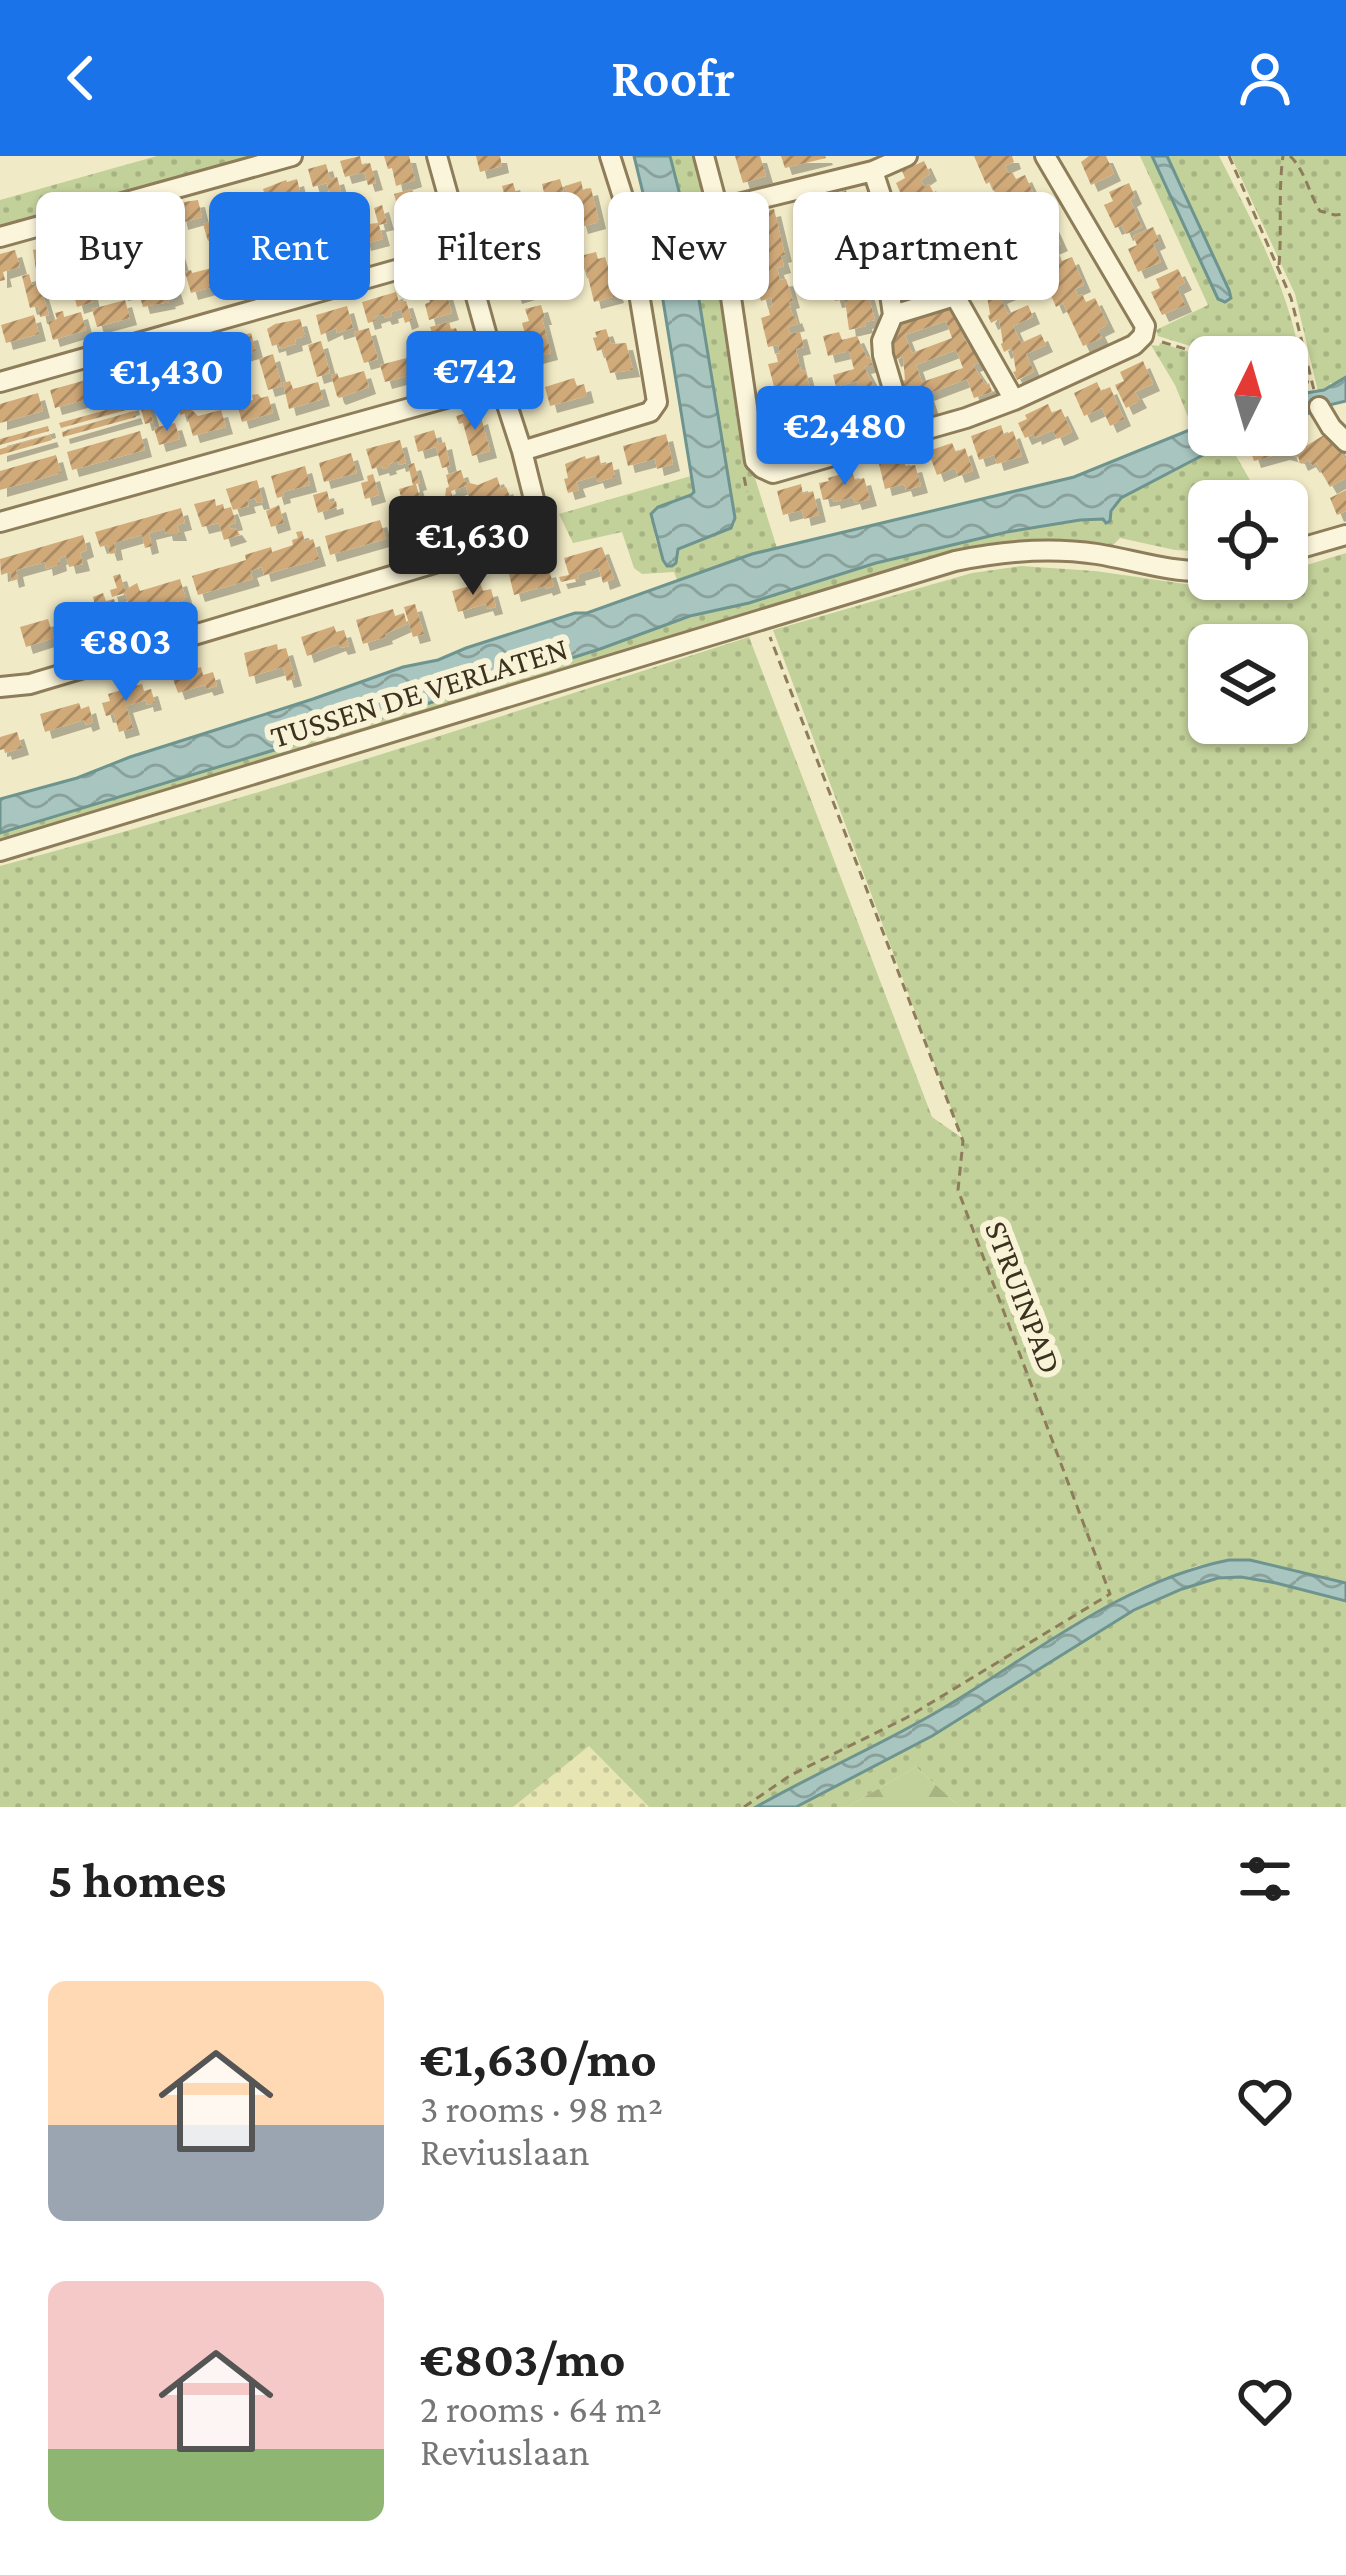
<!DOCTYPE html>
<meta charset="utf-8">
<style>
body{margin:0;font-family:"Crimson Pro",serif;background:#f2f2f2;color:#222;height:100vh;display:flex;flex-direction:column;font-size:45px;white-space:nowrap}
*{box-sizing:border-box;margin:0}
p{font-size:39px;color:#767676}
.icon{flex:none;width:66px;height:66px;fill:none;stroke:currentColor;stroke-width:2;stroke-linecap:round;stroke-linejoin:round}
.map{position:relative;height:1651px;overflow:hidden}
.drawer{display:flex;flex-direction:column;background:#fff;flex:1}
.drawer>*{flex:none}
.hud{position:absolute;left:36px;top:36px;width:1275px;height:108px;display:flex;gap:24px}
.needle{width:78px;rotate:5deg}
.controls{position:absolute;left:1188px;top:180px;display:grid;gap:24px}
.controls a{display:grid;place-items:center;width:120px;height:120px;border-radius:18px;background:#fff;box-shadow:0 3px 9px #0004;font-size:60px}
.price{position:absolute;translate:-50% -102px;padding:0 27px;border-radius:12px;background:#1a73e8;color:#fff;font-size:39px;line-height:78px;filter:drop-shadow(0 3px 6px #0008)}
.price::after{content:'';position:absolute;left:50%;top:72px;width:36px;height:27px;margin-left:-18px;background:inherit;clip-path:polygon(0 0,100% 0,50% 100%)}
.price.on{background:#222;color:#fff}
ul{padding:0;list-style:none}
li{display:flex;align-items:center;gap:36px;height:300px;padding:0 48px}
li span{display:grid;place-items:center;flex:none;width:336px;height:240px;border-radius:18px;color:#555}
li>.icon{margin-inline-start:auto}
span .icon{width:144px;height:144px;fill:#fffc;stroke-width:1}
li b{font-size:51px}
h2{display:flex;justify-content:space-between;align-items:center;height:144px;padding:0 48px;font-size:51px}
.tag{padding:0 42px;border-radius:18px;background:#fff;box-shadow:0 3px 9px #0004;font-size:42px;line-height:108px}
.tag.on{background:#1a73e8;color:#fff}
header{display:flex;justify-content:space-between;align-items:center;height:156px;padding:0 48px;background:#1a73e8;color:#fff;font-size:54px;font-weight:600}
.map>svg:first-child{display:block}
</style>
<header><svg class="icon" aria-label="back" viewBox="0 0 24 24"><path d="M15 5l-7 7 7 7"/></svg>Roofr<svg class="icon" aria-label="person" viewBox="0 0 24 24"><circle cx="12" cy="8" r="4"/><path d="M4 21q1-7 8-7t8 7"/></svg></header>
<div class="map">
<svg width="1346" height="1651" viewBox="0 0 1346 1651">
<defs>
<pattern id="farmland-dots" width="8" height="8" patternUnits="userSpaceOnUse" patternTransform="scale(3)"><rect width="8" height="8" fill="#e7e6b3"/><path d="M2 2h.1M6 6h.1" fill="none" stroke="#c7c69a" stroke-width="1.8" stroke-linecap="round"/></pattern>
<pattern id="grass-dots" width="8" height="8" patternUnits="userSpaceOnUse" patternTransform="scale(3)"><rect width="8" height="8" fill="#c2d099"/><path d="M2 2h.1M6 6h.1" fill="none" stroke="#a8b383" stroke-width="1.8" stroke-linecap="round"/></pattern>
<pattern id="forest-firs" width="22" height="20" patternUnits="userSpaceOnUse" patternTransform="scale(3)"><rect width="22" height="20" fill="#c2d099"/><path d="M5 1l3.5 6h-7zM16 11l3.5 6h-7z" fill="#a8b383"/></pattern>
<pattern id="water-waves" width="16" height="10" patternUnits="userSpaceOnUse" patternTransform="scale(3)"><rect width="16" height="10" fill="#a8c5c0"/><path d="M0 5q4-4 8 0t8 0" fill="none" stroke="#8aa19b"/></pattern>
<pattern id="building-hatch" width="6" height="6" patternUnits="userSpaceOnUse" patternTransform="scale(3)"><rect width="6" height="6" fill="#d1aa7a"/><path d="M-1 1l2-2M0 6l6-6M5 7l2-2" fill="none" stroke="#ab8b63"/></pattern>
<filter id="shadow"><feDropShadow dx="7" dy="7" stdDeviation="0" flood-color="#0004"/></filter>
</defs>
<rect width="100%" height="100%" fill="#f1eac6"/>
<path fill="url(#farmland-dots)" d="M589,1589L649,1651H513Z"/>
<path fill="url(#grass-dots)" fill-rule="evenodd" d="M157,0H252L0,70V44Z
M670,0H696L708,41L748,300L777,392L752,398L678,426L674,416L642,418L634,412L622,376L573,387L559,358L691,320L694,336L691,339L658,351L651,358L656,385L667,410L678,393L735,368L685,59Z
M1140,0H1152L1218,143L1184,32L1167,0H1219C1253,67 1293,140 1302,215L1297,222L1287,219V201H1226L1158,180L1156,174L1208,149Z
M1231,0H1346V221L1337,228L1330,227V230L1318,236L1295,138Z
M1160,187L1209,202V266L1193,273L1175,229L1151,189L1159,190Z
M1228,286L1262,345H1209V396L1175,394L1120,382L1108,394L1045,389L0,689V677L436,545L717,453L749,447L876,407L958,386L1080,364L1103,363L1109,361L1121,343Z
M1346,397V1427L1250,1404H1229L1196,1410L1135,1434L1082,1464L926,1562L756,1651H649L589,1590L513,1651H0V710C252,643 500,560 749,481L932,961L962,982L773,474L972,417L1021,410L1095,415L1207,431L1253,423H1287V415ZM1209,489H1287V567H1209Z
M1241,1421L1276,1427L1346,1445V1651H960L916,1611L847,1651H796L932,1580L1134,1454L1182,1433L1218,1422Z"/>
<path fill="url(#forest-firs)" d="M916,1611L960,1651H847Z"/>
<path fill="url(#water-waves)" stroke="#6e948f" stroke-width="3" d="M634,0H670L685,59L735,362L731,372L678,393L676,407L672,410H667L663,404L651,358L658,351L691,339L694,336L651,70Z
M1152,0H1167L1229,134L1231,142L1225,146L1218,143Z
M1346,221V245C1325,249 1309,257 1287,267V240L1324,234Z
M1209,266V279H1227L1228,286L1121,342L1111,355L1110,365L1106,367L1103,363L1080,364L1007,376L876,407L749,447L690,460L600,493L436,545L0,677V643L77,622L130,601L313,543L403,511L438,504L466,492L575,457H587L752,398L1074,321Z
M1229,1404H1250L1346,1427V1445L1276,1427L1241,1421L1218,1422L1182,1433L1134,1454L932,1580L796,1651H756C812,1619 872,1593 928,1561C1027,1505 1115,1427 1229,1404Z"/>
<path fill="url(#building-hatch)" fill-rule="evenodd" filter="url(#shadow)" d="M360,0L362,9L370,7L376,27L368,29L364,16L345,21L340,5Z
M384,0H409L415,24L396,30L392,12L388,13Z
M476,0H500L502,10L480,16Z
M735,0H760L766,20L743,27Z
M781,0H825L826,2L785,12Z
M974,0H1012L1014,6L1005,10L1008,17L1012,16L1016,23L1025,19L1038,47L1028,51L1032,59L1036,57L1039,64L1048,60L1061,88L1052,92L1055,99L1059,98L1062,105L1072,101L1084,129L1075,133L1078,140L1082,138L1086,146L1095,142L1108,169L1098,174L1102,182L1083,190L1063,147L1056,151L1050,137L1049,128L1056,125L1051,113L1044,116L1040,106L1033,110L1013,67L1010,69L990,26L986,28Z
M1089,0H1106L1114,18L1091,29L1081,6Z
M924,5L930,18L921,24L924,31L929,28L940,49L945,46L955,68L948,71L954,82L963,78L968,88L973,85L990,123L984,126L981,122L961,133L948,106L957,102L954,94L946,98L942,90L933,94L920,67L930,63L926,55L921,58L918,50L908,54L896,27L905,22L902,15Z
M326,8L330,23L337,21L341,35L330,38L327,27L313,31L308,13Z
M297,23L301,40L291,43L293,52L280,55L278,47L268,50L263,33L286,24L287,26Z
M560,23L565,40L546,45L542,28Z
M581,25L583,34L591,32L599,66L581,71L572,38L567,39L565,30Z
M513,27L519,46L511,48L516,68L496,73L488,45L505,41L502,30Z
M1129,27L1135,41L1130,44L1142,71L1126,78L1122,69L1115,72L1104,49L1113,45L1109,36Z
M412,33L414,40L419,39L428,70L403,75L399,62L406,60L401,44L396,45L394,38Z
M846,34L848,42L858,40L866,69L856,72L858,80L852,81L854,89L864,87L872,116L862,119L864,127L855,129L857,137L867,134L875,164L865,166L866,170L849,174L845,143L835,145L832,135L844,132L832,86H834L831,71L835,70L834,62L826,40Z
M250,37L255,55L221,64L216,46Z
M198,44L202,61L181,67L177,47Z
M382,49L387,67L379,69L383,83L364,88L359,69L378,67L374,52Z
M774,53L785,99L781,100L784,110L777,112L780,124L786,123L790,135L793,145L789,146L793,161L795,160L798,168L788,171L790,178L800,176L804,191L796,193L798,203L801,215L805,214L811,237L804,239L809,262L813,261L819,284L795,290L793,282L783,284L776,255L786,252L784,244L788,243L786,235L776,238L768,208L778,206L776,198L780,197L778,189L768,191L761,162L770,159L768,151L773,150L771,142L761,145L753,115L763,113L761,105L765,104L763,96L753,98L745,69L755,66L753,58Z
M159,54L164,72L137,80L140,90L133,91L126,63L144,58L143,56Z
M270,56L279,88L265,91L256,60Z
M349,60L353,75L347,77L351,92L331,97L327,80L337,77L335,68L338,67L337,63Z
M214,65L215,71L222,69L231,101H216L212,84L208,85L203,68Z
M1153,71L1159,85L1153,88L1161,106L1138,116L1128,93L1137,89L1133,80Z
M112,74L119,102L111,105L110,101L84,108L79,81Z
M173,78L183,112L169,114L164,98L171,96L167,80Z
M64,88L70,110L63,112L62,107L36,114L33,94Z
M130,88L135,106L128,108L136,135L121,138L117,123L124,121L120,105L127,103L123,90Z
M304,88L306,94L316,91L321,108L312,110L313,113L287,117L282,100L298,96L297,90Z
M523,89L535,135L515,141L505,107L512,105L509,93Z
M15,94L20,111L3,116L5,124L0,125V98Z
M596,96L598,103L605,101L617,140L594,146L586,113L580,115L576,101Z
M267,98L274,121L240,131L235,114L262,106L261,100Z
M218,103L224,128L191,137L185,116L191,114L192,117L212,112L210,105Z
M79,113V116L86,114L93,146L77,151L73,135L77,134L72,116Z
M1012,113L1020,132L1000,141L1008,158L1028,149L1033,161L1013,170L1021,187L1041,178L1046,189L1026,198L1034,216L1017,224L1013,216L1016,215L1012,192L1004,196L1001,188L1003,187L999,163L991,167L988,160L990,158L986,134L999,128L996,121Z
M1178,113L1185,127L1177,131L1185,149L1162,159L1151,136L1160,132L1156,123Z
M29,118L32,129L39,127L49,159L40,161L38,150L30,152L22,120Z
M170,118L177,141L168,144L169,146L143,151L138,134L147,131L145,124L153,122L157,129L165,126L163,120Z
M436,120L438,127L443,126L452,157L429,164L425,148L430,146L425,131L421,132L419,125Z
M396,136L399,146L406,145L412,164L405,167L401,153L391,156L392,160L385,162L383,158L374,161L375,165L368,167L362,146Z
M125,144L130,162L97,171L92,153Z
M541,149L545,162H542L551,197L532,202L522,167L529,165L525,153Z
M347,150L353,172L337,177L336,172L321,179L316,159Z
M951,150L971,177L962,180L976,199L978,198L981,206L973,209L986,229L989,227L992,236L974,242L967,223L927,238L933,256L915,262L912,255L915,254L913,230L905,233L902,225L905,224L903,201L894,204L891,196L894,195L892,170ZM946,165L952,182L912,197L905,179ZM956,194L963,212L922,226L916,209Z
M63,155L64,161L81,156L86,174L53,184L48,166L57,163L55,157Z
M34,159L39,178L6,187L1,169Z
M300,163L305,180L295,183L296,188L289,190L280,193L279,188L272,190L267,173L275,168Z
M449,166L451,173L456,172L465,204L446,210L437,178L433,179L430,171Z
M369,172L378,203L364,207L354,176Z
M606,173L611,188L626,187L633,214L610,217L603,193L597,195L593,182L597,181L595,176Z
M839,176L842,184L857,180L867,202L870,201L872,209L864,211L875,232L878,231L880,239L871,242L883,262L886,261L888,269L870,274L865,255L844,261L840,249L862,243L857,225L836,231L833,219L854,213L849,195L828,200L823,180Z
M251,177L256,195L224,204L220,184Z
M418,184L422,200L415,202L419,217L385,226L380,209L414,200L410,187Z
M321,185L330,217L317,221L308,189Z
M205,190L211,212L204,214L203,210L183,216L184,220L177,222L171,200Z
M273,198L282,230L268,234L259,203Z
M157,204L163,224L148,229L147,225L141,227L136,210Z
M1143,205L1153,228L1135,236L1140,245L1126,252L1115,229L1124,225L1120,216Z
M226,212L234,243L221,247L212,216Z
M122,214L128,232L55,252L50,234Z
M364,215L369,231L339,242L337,240L331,219L337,217L339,222Z
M574,222L577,230L584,228L587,240L550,250L545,231Z
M178,225L186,254L191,253L198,260L221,254L226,271L193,280L186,257L180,259L171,227Z
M290,225L293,233L318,226L323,243L289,253L283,227Z
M1097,226L1101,235L1110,231L1124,263L1110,270L1102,252L1084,260L1074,237Z
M143,232L153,266L145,268L136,235Z
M38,237L43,255L0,267V248Z
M258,238L261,242L268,240L273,257L242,266L237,248L253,244L252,239Z
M132,247L133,252L61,272L59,267Z
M1048,248L1052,257L1061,253L1072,276L1057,283L1053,274L1035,282L1034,278L1025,282L1018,267L1027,263L1025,259Z
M134,255L136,261L63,281L62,276Z
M474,255L476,263L481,261L490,295L472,300L463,267L459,268L456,260Z
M175,267L180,283L159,289L154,272Z
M1001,269L1004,279L1013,275L1022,300L997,308L994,299L979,304L971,280Z
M48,270L49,275L0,289V283Z
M434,274L438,288L445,286L450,310L442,312L436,291L418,296L414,280Z
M140,275L145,294L72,314L67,296Z
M1329,276L1346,305V322L1330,331L1316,307L1313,310L1309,304L1301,308L1298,301L1283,297L1254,305L1250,293L1286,282L1291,299Z
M666,278L673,308L657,313L655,303L628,310L623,290Z
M50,279L52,284L0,299V293Z
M400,284L406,307L399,309L398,305L389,308L390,311L383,313L382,310L372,313L366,293Z
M952,287L956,296L965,292L973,315L958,320L955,312L937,319L928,295Z
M351,297L357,317L324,326L319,307Z
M56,299L61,317L0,334V315Z
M599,299L601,309L612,306L615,321L598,326L596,320L576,326L579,334L568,337L564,323L568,322L565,308L585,300L586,303Z
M903,302L906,311L915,309L921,330L906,334L904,328L885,333L879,308Z
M414,307L420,327L416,328L420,343L406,347L412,367L409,368L411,376L397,379L389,354L397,352L396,347L402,345L399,333L413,329L408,309Z
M305,310L310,329L283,336L284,340L277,342L271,320Z
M461,314L466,330L451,335L459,361L438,367L439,370L429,373L420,346L428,344L429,348L445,343L446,332L449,331L446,319Z
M852,315L855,324L864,322L870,343L855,347L853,341L834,346L833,342L823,344L819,327L829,325L828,322Z
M373,318L379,339L365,343L361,327L368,325L367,320Z
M497,321L501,333L506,331L513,347L473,357L465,326L478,329Z
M257,324L263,346L257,347L255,342L247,344L249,350L233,354L226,333Z
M801,328L803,338L813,335L819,359L804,363L802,354L783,359L777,335Z
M1346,334V355L1337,359L1330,342Z
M327,335L330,347L336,345L337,351L318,357L313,339Z
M215,343L216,350L223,348L224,353L231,351L236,367L229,369L230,373L235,372L240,379L224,384L219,367L202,371L194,348Z
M279,349L284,367L271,371L266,355Z
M181,352L185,367L177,369L180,378H166L165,373L149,377L152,390L145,392L142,379L114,387L116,397L110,398L107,389L100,391L95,376Z
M380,364L386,383L330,399L325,380Z
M302,375L305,386L313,383L319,403L264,419L262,411L250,415L253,423L198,439L192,420L246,404L245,399L251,397L271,391L272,396L293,389L292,384L298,382L296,376Z
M83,379L87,394L80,397L83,408L69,411L66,400L59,402L60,408L46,413L45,406L16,414L18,423L12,425L10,416L1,419L0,403Z
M602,391L614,423L603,427L599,412L578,418L579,422L561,426L559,421L569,419L564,402Z
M540,409L542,416L549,414L554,430L546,433L545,430L514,439L509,418Z
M120,418L125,434L137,427L140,435L180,423L186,443L132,459L125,437L112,441L110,434L117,432L113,420Z
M480,427L483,435L491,433L496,451L488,453L486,448L458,456L452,435Z
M103,437L106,445L114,443L120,462L65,479L59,460L67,457L66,453L72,451L73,455L95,449L93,441Z
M415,448L424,478L413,481L404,451Z
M393,453L395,460L404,457L407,468L385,478L386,481L363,488L356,464Z
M48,463L54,482L26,491L20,471Z
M334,470L336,476L344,474L349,490L341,492L339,488L307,500L301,481Z
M277,488L278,494L286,492L295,523L287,525L283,511L249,521L244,497Z
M201,511L203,519L213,516L217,530L207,533L205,529L178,537L172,520Z
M142,528L144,535L151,533L155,547L147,549L146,544L126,550L133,572L119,576L114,558L106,560L102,547L110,545L108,538Z
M79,547L81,553L89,550L93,566L86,569L84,564L45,576L40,558Z
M17,576L22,592L5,597L4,593L0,594V581Z"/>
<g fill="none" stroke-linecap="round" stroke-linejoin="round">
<defs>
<path id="minor" d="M704,0L718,53L755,305L762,312L773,317L966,262L1014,244L1134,189L1143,180L1145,170L1045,0
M873,15L888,61L955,140L1014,244
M718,53L873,15L907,0
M888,61L884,96L893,159L882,185L883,199L907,280
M0,81L292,0
M893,159L955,140
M0,226L463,95
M1319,251L1331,271L1346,286
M522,295L650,256L657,246L623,41L610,0
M0,366L500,227
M1287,396L1346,379
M0,531L30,528L542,375L522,295L500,227L437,0
M0,695L955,405C1002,395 1050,391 1097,398C1134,404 1171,417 1209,415"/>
</defs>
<use href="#minor" stroke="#8e7d5a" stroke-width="24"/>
<path stroke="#8e7d5a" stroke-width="3" stroke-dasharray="9 6" stroke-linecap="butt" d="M1229,0L1291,142L1314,234
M1290,0C1305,14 1309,38 1320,55L1335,59L1346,58
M1279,109C1282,72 1278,36 1283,0
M1162,186L1212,201
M1287,224L1309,226
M744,321L747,336
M744,1651L791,1619L906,1562L1110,1438L958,1034L963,985L770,481"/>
<use href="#minor" stroke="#fbf6db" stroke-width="18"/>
</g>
<g text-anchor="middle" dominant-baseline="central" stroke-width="12" stroke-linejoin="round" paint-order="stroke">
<g font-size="33" fill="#3d321f" stroke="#f8f3d7">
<text transform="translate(419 536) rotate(-17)">TUSSEN DE VERLATEN</text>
<text transform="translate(1024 1141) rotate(69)">STRUINPAD</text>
</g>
</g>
</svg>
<div class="controls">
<a><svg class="needle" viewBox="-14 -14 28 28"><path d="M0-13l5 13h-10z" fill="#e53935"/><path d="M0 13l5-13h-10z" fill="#767676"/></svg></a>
<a><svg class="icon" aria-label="locate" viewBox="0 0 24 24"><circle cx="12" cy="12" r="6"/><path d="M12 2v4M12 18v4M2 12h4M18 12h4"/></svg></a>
<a><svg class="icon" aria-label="layers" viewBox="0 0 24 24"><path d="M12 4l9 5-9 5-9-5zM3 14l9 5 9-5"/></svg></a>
</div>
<b class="price" style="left:475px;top:277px">€742</b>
<b class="price" style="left:167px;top:278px">€1,430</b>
<b class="price" style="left:845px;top:332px">€2,480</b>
<b class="price on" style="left:473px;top:442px">€1,630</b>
<b class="price" style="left:126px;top:548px">€803</b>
<div class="hud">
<a class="tag">Buy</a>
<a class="tag on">Rent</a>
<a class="tag">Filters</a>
<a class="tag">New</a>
<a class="tag">Apartment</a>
</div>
</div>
<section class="drawer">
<h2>5 homes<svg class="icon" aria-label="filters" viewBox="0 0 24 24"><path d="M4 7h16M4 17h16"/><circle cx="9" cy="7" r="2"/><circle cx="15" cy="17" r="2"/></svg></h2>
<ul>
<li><span style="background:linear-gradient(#ffd9b3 60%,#9aa5b1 0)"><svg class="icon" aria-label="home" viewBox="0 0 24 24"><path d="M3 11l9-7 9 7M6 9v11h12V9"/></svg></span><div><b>€1,630/mo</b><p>3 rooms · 98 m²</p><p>Reviuslaan</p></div><svg class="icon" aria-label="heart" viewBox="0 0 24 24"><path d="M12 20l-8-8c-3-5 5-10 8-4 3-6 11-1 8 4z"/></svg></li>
<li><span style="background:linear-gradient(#f6c9c9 70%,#8fb573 0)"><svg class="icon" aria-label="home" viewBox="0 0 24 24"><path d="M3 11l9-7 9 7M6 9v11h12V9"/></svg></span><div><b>€803/mo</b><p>2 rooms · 64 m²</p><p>Reviuslaan</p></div><svg class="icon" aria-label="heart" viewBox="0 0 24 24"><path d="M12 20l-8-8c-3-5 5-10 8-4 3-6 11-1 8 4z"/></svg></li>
</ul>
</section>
